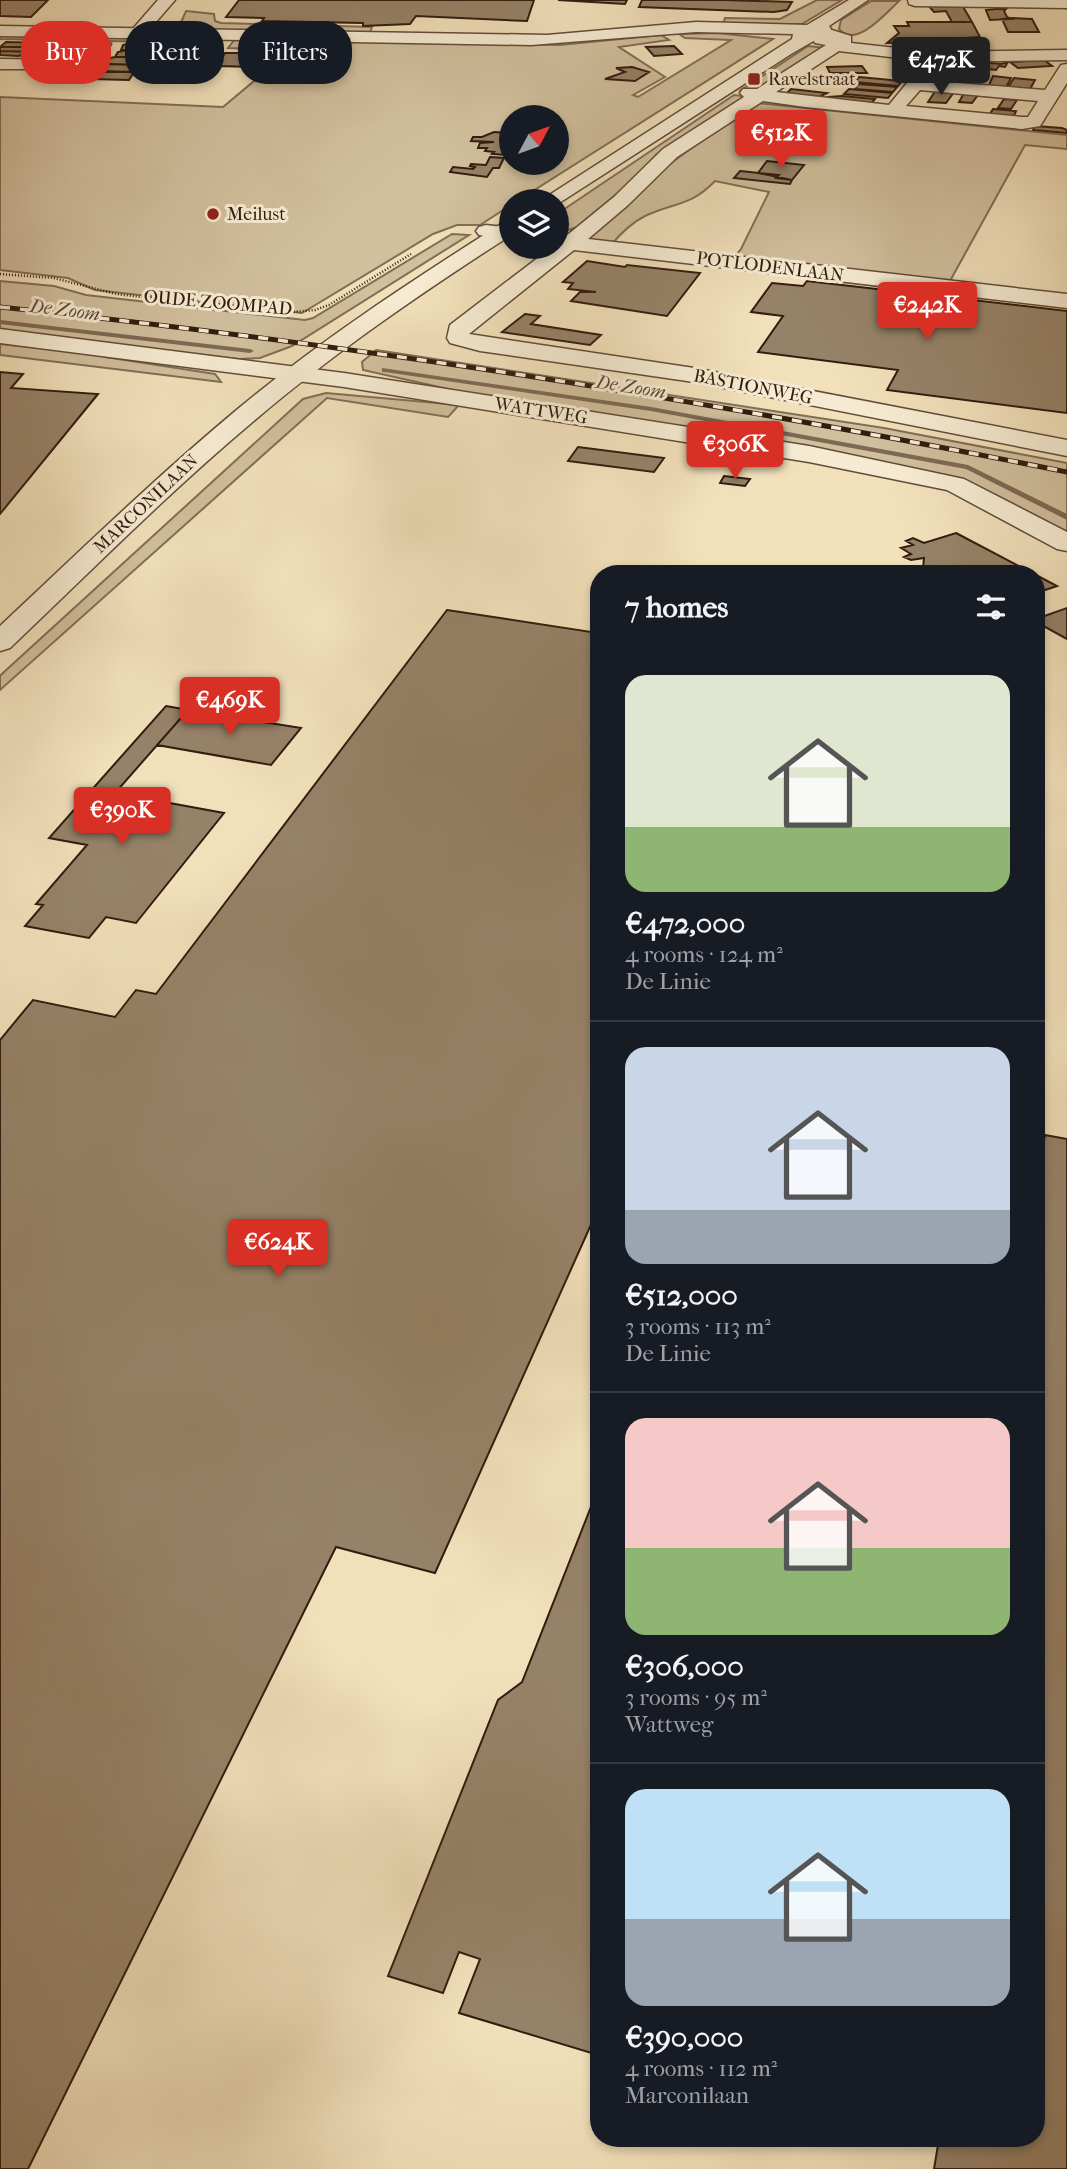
<!DOCTYPE html>
<meta charset="utf-8">
<style>
body{margin:0;font-family:"IM FELL French Canon",serif;background:#242831;color:#f1f3f6;height:100vh;display:flex;flex-direction:column;font-size:26px;white-space:nowrap}
*{box-sizing:border-box;margin:0}
p{font-size:23px;color:#9ea1a6}
.icon{flex:none;width:38px;height:38px;fill:none;stroke:currentColor;stroke-width:2;stroke-linecap:round;stroke-linejoin:round}
.map{position:relative;flex:1;overflow:hidden}
.drawer{position:absolute;left:590px;top:565px;width:455px;height:1582px;display:flex;flex-direction:column;background:#171b24;border-radius:28px;box-shadow:0 4px 10px #0003}
.drawer>*{flex:none}
.hud{position:absolute;left:21px;top:21px;width:464px;height:63px;display:flex;gap:14px}
.needle{width:46px;rotate:49deg}
.tools{position:absolute;left:499px;top:105px;display:grid;gap:14px}
.tools a{display:grid;place-items:center;width:70px;height:70px;border-radius:50%;background:#171b24;box-shadow:0 4px 10px #0003;font-size:35px}
.price{position:absolute;translate:-50% -60px;padding:0 16px;border-radius:7px;background:#d93025;color:#fff;font-size:23px;line-height:46px;filter:drop-shadow(0 2px 4px #0008)}
.price::after{content:'';position:absolute;left:50%;top:42px;width:21px;height:16px;margin-left:-10px;background:inherit;clip-path:polygon(0 0,100% 0,50% 100%)}
.price.selected{background:#222;color:#fff}
ul{padding:0;list-style:none}
li{display:grid;align-content:center;gap:14px;height:371px;padding:0 35px}
li+li{border-top:2px solid #363941}
li span{display:grid;place-items:center;height:217px;border-radius:21px;color:#555}
li>.icon{margin-inline-start:auto}
span .icon{width:126px;height:126px;fill:#fffc;stroke-width:1}
li b{font-size:30px}
h2{display:flex;justify-content:space-between;align-items:center;height:84px;padding:0 35px;font-size:30px}
.tag{padding:0 24px;border-radius:28px;background:#171b24;box-shadow:0 4px 10px #0003;font-size:24px;line-height:63px}
.tag.selected{background:#d93025;color:#fff}
.map>svg:first-child{display:block}
</style>
<div class="map">
<svg width="1067" height="2169" viewBox="0 0 1067 2169">
<rect width="100%" height="100%" fill="#f1e0ba"/>
<filter id="stains"><feTurbulence type="fractalNoise" baseFrequency=".00286" numOctaves="4"/><feColorMatrix values="0 0 0 0 .2 0 0 0 0 .09 0 0 0 0 .02 0 0 0 .5 -.17"/></filter>
<radialGradient id="worn" r=".72"><stop offset=".6" stop-color="#630" stop-opacity="0"/><stop offset="1" stop-color="#630" stop-opacity=".3"/></radialGradient>
<path fill="#d1bf9d" stroke="#826e56" stroke-width="2" fill-rule="evenodd" d="M817,0H842L802,24H723L725,18L780,19Z
M871,1H899C886,13 856,49 839,29L841,20Z
M186,11L214,14L215,21L221,23L372,27L369,35L177,31Z
M717,33L773,39L517,201H511V205L480,225H457L433,234L302,313L95,290L68,278L0,270V97L223,107L291,50L228,48L235,39L560,45L661,35L669,40L619,47L665,77L633,95L638,97L731,40L685,38L679,34ZM511,117H556V163H511Z
M0,34L213,38L210,43L0,39Z
M808,46L826,48L756,92L741,90Z
M734,95L749,97L656,155L636,178L577,227L557,234V214Z
M757,103L1067,135V149L1025,145L950,281L733,259L741,249L769,192L715,181C690,207 674,202 645,216C631,223 621,233 611,245L588,240C595,227 608,218 618,208C660,168 708,136 757,103Z
M452,234L469,235L292,346L260,358L239,359L0,332V281L54,286L86,295L305,320L313,318Z
M0,344L106,355L105,357L215,374L221,382L0,355Z
M376,350L884,428L1067,463V538L875,460L758,438L457,391L363,370L362,362Z
M326,393L459,405L448,417L327,398L0,690V676L4,672L303,399Z"/>
<g fill="none" stroke-linecap="round" stroke-linejoin="round">
<path fill="#7e6953" fill-rule="evenodd" d="M0,320L250,349L254,351L250,353L0,324Z
M382,368L651,407L968,465L1067,514V520L966,469L651,411L385,372H382Z"/>
</g>
<path fill="#968268" stroke="#331c0f" stroke-width="2" d="M0,0H48L31,17L0,16Z
M239,0H534L527,21L416,16L410,24L363,26V23L262,21L264,18L226,17Z
M558,0H627L625,4Z
M642,0H724L792,2L787,10L774,12L639,7Z
M928,5H962L972,22H952L946,11L934,12Z
M996,9H1006L1004,11L1007,17L1011,19L990,20L986,10Z
M1011,18L1032,19L1039,32H1008L1002,19Z
M907,22H972L980,37L887,43L899,33L894,26H909Z
M6,42L46,43L26,47H0Z
M132,43H160L155,50H121L123,45Z
M674,46L682,54L654,56L646,47Z
M0,47H26L24,49H41L39,52L0,51Z
M242,48L282,49L277,57H263L256,67L217,66L225,53H239Z
M127,50H155L150,57H115L118,52Z
M0,51L39,52L18,56L0,55Z
M115,57H145L140,65L103,64L106,59Z
M1044,60L1052,66L1018,68L1010,62Z
M981,62L1001,64L1008,62L1005,67L999,66L996,70L977,68Z
M110,64L140,65L134,72L98,71L101,66Z
M862,66L867,73H830L827,67Z
M632,67L649,72L635,81L605,79L625,72L616,68Z
M104,72H134L129,80L92,79L95,74Z
M971,74L985,75L978,86L962,85Z
M949,75L965,76L959,85L942,83Z
M993,76L1011,78L1005,89L988,87Z
M859,77L902,81L898,86L855,82Z
M1014,78L1035,80L1029,91L1007,89Z
M858,84L897,87L893,92L855,89Z
M791,89L827,93L819,97L787,93Z
M849,89L892,93L888,98L844,94Z
M936,90L954,92L946,103L928,102Z
M964,93L978,95L972,103L959,102Z
M842,96L875,99L870,105L824,100L828,97Z
M1004,99L1017,100L1011,109L998,108Z
M993,109L1016,111L1012,120L988,117Z
M1035,126L1062,128L1067,130V133L1033,130Z
M494,132L508,133L507,136H511V148L507,155L492,154L494,152L485,151L487,148H478L480,143L494,142L471,141L473,137H482Z
M490,157L504,158L499,168H493L487,177L450,172L453,167L473,169L475,167L470,166L471,164L486,165Z
M767,161L804,165L792,180L758,173Z
M740,171L779,175L776,178L792,180L790,184L734,178Z
M587,261L625,267L627,265L700,273L667,316L571,301L580,292H596L568,289L573,283L563,282Z
M807,281L1067,311V413L887,390L898,370L758,352L783,316L751,312L772,283L803,286Z
M525,314L540,316L531,324L601,335L590,345L502,332Z
M0,372L23,374L11,388L98,394L0,514Z
M578,447L664,458L654,472L568,461Z
M724,476L750,479L745,486L720,483Z
M956,533L1034,574H932L923,568L924,558L911,560L904,557L911,554L901,548L913,545L906,541L913,538L924,543Z
M1036,575L1057,586L1036,593Z
M1067,608V639L1036,622V619Z
M447,610L598,633V1209L435,1573L336,1547L28,2169H0V1040L33,1000L115,1017L136,990L156,994Z
M166,706L188,710L115,793L224,813L136,923L106,917L89,938L25,926L43,905L36,904L87,845L49,838Z
M188,710L301,728L271,765L157,745Z
M1045,1135L1067,1139V2169H934L938,2145L916,2138H1036V1154L1041,1155Z
M598,1489V2055L459,2013L480,1959L459,1952L443,1993L388,1976L498,1700L522,1682Z"/>
<g fill="none" stroke-linecap="round" stroke-linejoin="round">
<defs>
<path id="minor" d="M158,0H175L143,37H131L129,34L131,31Z
M908,0H1067V8L915,6L909,4Z
M819,26L851,36V43L933,52L1067,50V60L933,62L839,51L776,92L889,105L907,83L918,80L1045,90L1061,65L1067,64V83L1040,126L1022,129L805,107L763,101L677,157L628,205L588,239L1067,294V308L574,250L469,334L694,368L1067,440V456L694,382L480,351L450,343L447,338L450,325L552,247H550H556V236L565,237L614,197L663,149L744,97L740,93L743,89H757L826,45L815,43L813,39L816,35L811,31ZM920,90L1038,101L1028,117H1022L906,106Z
M103,39L111,44L93,69H0V59L82,60L97,40Z
M486,225L511,228V240L479,235L476,231L479,227Z
M0,329L344,373L809,446L964,479L1067,532V551L1057,549L947,490L809,462L344,387L0,343Z"/>
<path id="tertiary" d="M849,0H868L829,26L831,29L829,32L791,54L556,205V201H540L792,39L793,34L696,32L531,45L0,36V26L547,35L696,22L807,25Z
M511,220V235C423,292 336,351 256,419C170,491 91,571 10,648L0,651V626C79,552 156,477 239,408C322,339 413,280 504,222Z"/>
</defs>
<use href="#minor" stroke="#624d3a" stroke-width="3"/>
<use href="#tertiary" stroke="#624d3a" stroke-width="3"/>
<path stroke="#331c0f" stroke-width="2.5" stroke-dasharray="1 2" stroke-linecap="butt" d="M0,274L54,278L116,294L282,313L315,310L329,305L411,254"/>
<use href="#minor" fill="#f6ebd2" fill-rule="evenodd"/>
<use href="#tertiary" fill="#f6ebd2" fill-rule="evenodd"/>
<defs>
<path id="rail" d="M0,307C359,345 713,401 1067,472"/>
</defs>
<use href="#rail" stroke="#331c0f" stroke-width="5"/>
<use href="#rail" stroke="#f6ebd2" stroke-width="3.5" stroke-dasharray="10" stroke-linecap="butt"/>
</g>
<g fill="#8f2418" stroke="#f6ebd2" stroke-width="2.5">
<rect x="747" y="72" width="14" height="14" rx="3.5"/>
<circle cx="213" cy="214" r="7"/>
</g>
<g text-anchor="middle" dominant-baseline="central" stroke-width="6" stroke-linejoin="round" paint-order="stroke">
<g font-size="18" fill="#331c0f" stroke="#f6ebd2" text-anchor="start">
<text x="768" y="79">Ravelstraat</text>
<text x="227" y="214">Meilust</text>
</g>
<g font-size="18" fill="#331c0f" stroke="#f6ebd2">
<text transform="translate(770 267) rotate(7)">POTLODENLAAN</text>
<text transform="translate(218 303) rotate(5)">OUDE ZOOMPAD</text>
<text transform="translate(753 387) rotate(11)">BASTIONWEG</text>
<text transform="translate(541 411) rotate(9)">WATTWEG</text>
<text transform="translate(146 504) rotate(-43)">MARCONILAAN</text>
</g>
<g font-size="19" font-style="italic" fill="#5f4937" stroke="#f6ebd2">
<text transform="translate(65 310) rotate(7)">De Zoom</text>
<text transform="translate(631 387) rotate(9)">De Zoom</text>
</g>
</g>
<rect width="100%" height="100%" filter="url(#stains)"/>
<rect width="100%" height="100%" fill="url(#worn)"/>
</svg>
<div class="tools">
<a><svg class="needle" viewBox="-14 -14 28 28"><path d="M0-13l5 13h-10z" fill="#e53935"/><path d="M0 13l5-13h-10z" fill="#9ea1a6"/></svg></a>
<a><svg class="icon" aria-label="layers" viewBox="0 0 24 24"><path d="M12 4l9 5-9 5-9-5zM3 14l9 5 9-5"/></svg></a>
</div>
<b class="price selected" style="left:941px;top:97px">€472K</b>
<b class="price" style="left:781px;top:170px">€512K</b>
<b class="price" style="left:927px;top:342px">€242K</b>
<b class="price" style="left:735px;top:481px">€306K</b>
<b class="price" style="left:230px;top:737px">€469K</b>
<b class="price" style="left:122px;top:847px">€390K</b>
<b class="price" style="left:278px;top:1279px">€624K</b>
<div class="hud">
<a class="tag selected">Buy</a>
<a class="tag">Rent</a>
<a class="tag">Filters</a>
</div>
<section class="drawer">
<h2>7 homes<svg class="icon" aria-label="filters" viewBox="0 0 24 24"><path d="M4 7h16M4 17h16"/><circle cx="9" cy="7" r="2"/><circle cx="15" cy="17" r="2"/></svg></h2>
<ul>
<li><span style="background:linear-gradient(#dfe7d0 70%,#8fb573 0)"><svg class="icon" aria-label="home" viewBox="0 0 24 24"><path d="M3 11l9-7 9 7M6 9v11h12V9"/></svg></span><div><b>€472,000</b><p>4 rooms · 124 m²</p><p>De Linie</p></div></li>
<li><span style="background:linear-gradient(#c9d6e8 75%,#9aa5b1 0)"><svg class="icon" aria-label="home" viewBox="0 0 24 24"><path d="M3 11l9-7 9 7M6 9v11h12V9"/></svg></span><div><b>€512,000</b><p>3 rooms · 113 m²</p><p>De Linie</p></div></li>
<li><span style="background:linear-gradient(#f6c9c9 60%,#8fb573 0)"><svg class="icon" aria-label="home" viewBox="0 0 24 24"><path d="M3 11l9-7 9 7M6 9v11h12V9"/></svg></span><div><b>€306,000</b><p>3 rooms · 95 m²</p><p>Wattweg</p></div></li>
<li><span style="background:linear-gradient(#bfe0f5 60%,#9aa5b1 0)"><svg class="icon" aria-label="home" viewBox="0 0 24 24"><path d="M3 11l9-7 9 7M6 9v11h12V9"/></svg></span><div><b>€390,000</b><p>4 rooms · 112 m²</p><p>Marconilaan</p></div></li>
</ul>
</section>
</div>
